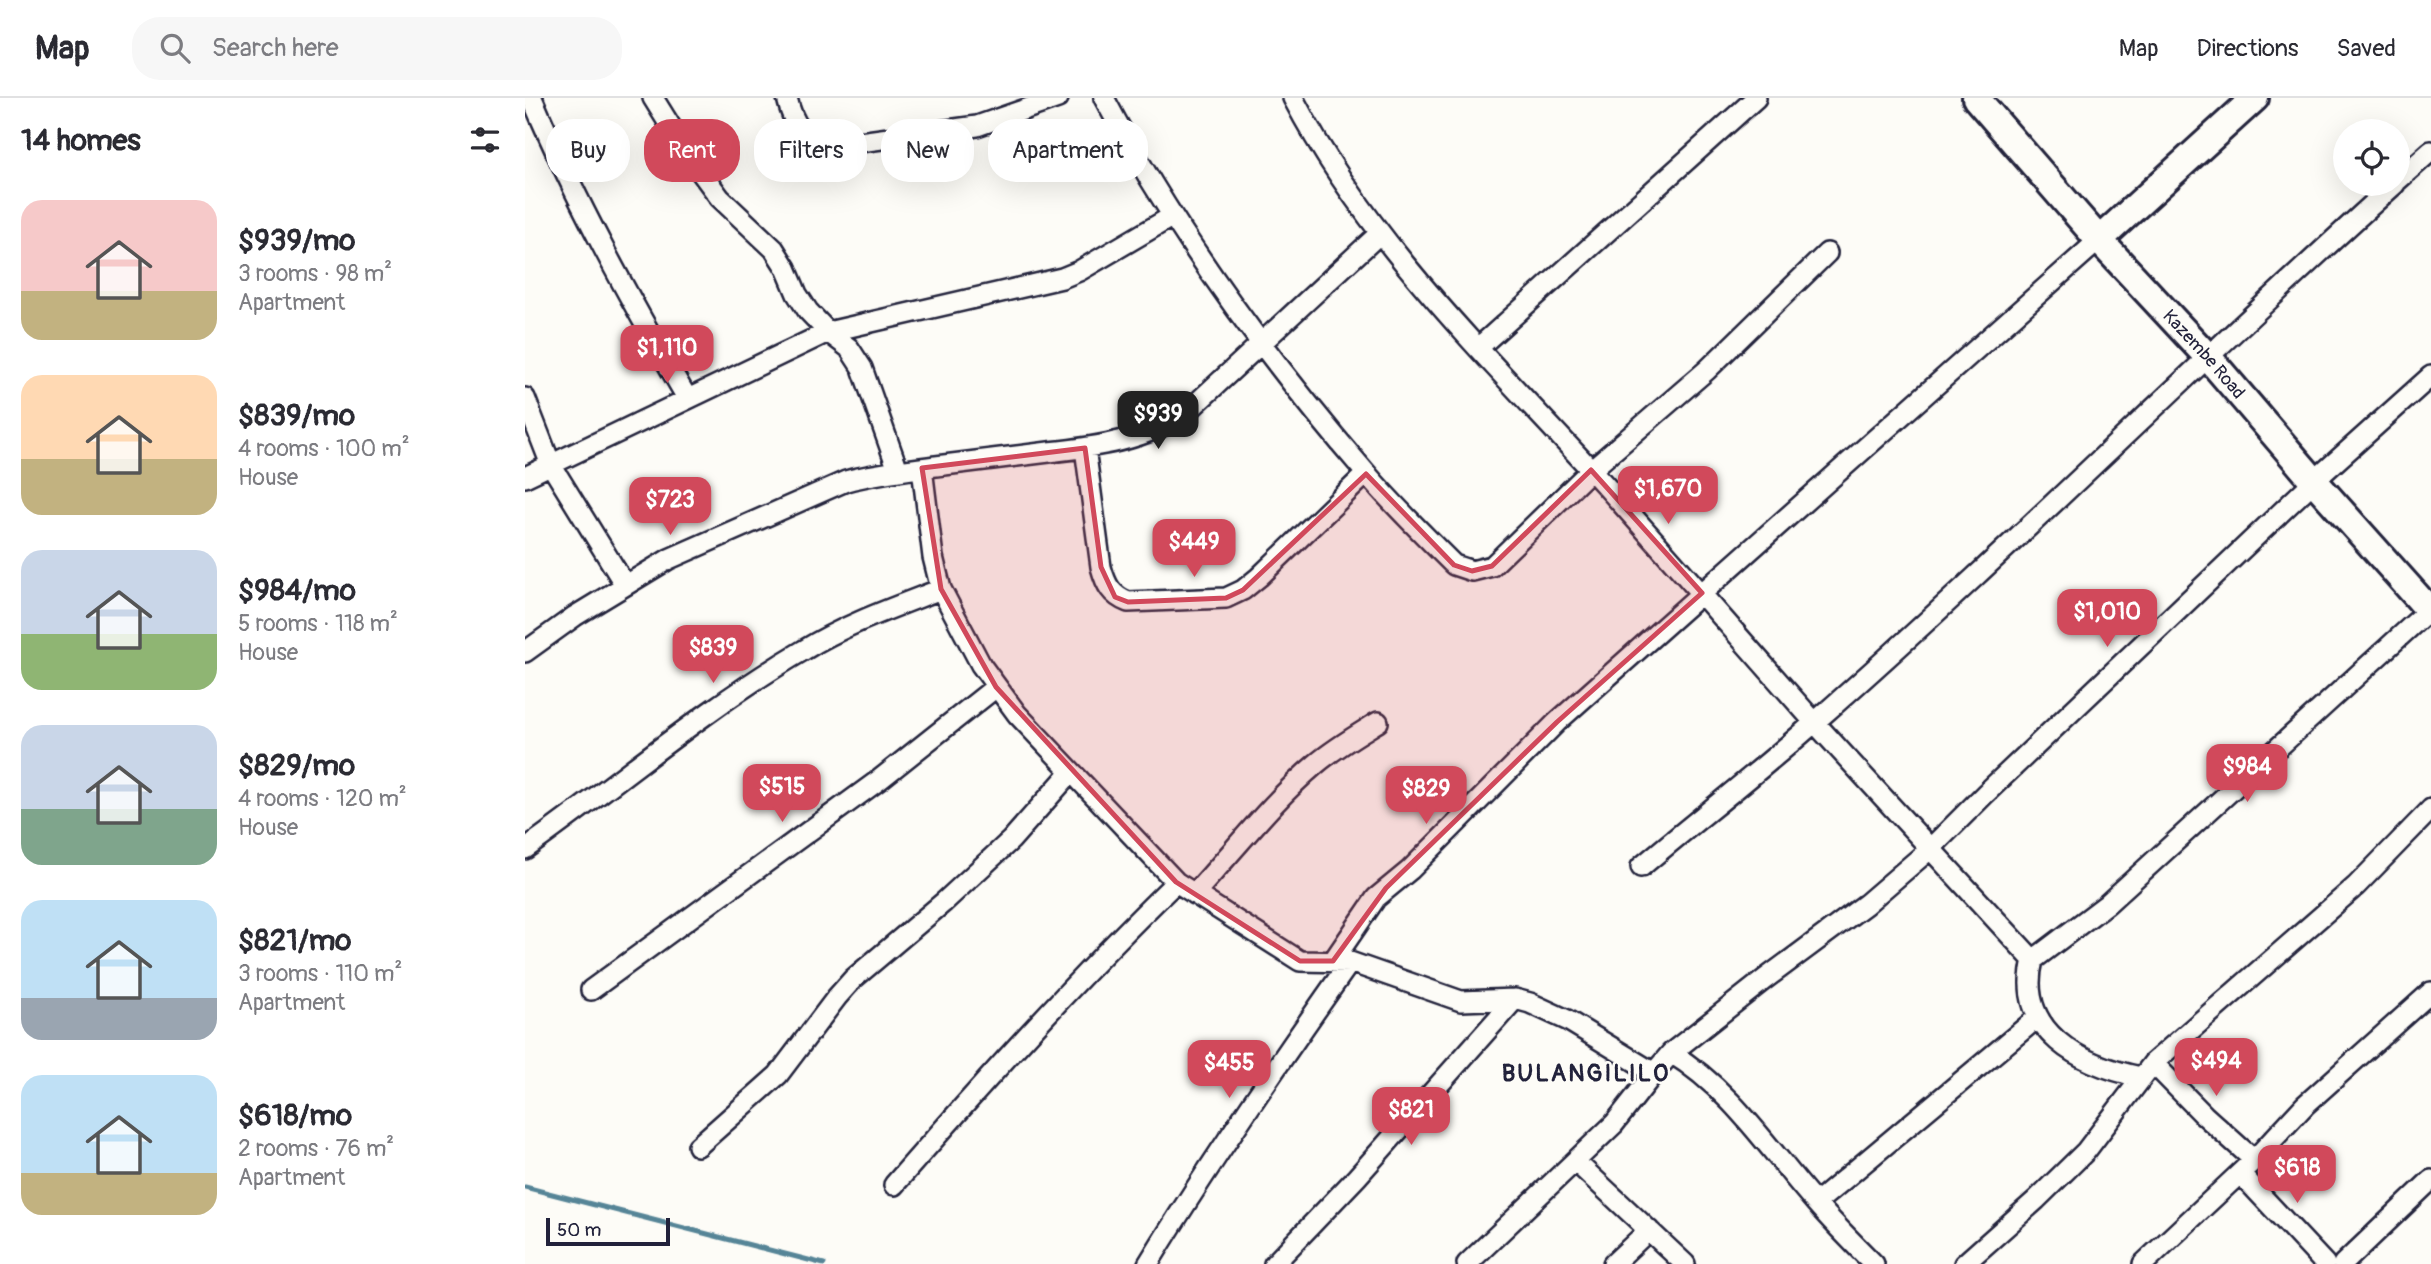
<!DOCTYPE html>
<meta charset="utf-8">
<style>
body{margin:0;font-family:Pangolin,sans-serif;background:#f7f7f7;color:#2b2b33;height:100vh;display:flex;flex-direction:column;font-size:26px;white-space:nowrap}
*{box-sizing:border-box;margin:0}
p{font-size:23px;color:#7c7c81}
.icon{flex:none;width:38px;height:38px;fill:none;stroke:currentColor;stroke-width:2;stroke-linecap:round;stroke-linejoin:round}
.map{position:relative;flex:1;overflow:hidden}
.panel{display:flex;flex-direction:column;background:#fff;width:525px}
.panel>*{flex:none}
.guide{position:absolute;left:21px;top:21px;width:665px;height:63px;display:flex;gap:14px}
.fabs{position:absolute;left:1808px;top:21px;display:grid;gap:14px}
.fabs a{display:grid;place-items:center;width:77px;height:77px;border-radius:50%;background:#fff;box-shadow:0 7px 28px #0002;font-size:35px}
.scale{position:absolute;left:21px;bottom:18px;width:124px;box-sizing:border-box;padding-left:7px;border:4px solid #22223b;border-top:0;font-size:19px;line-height:24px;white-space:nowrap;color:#22223b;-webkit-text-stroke:5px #fdfcf7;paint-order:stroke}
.price{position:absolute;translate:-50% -60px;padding:0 16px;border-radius:14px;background:#d1495b;color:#fff;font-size:23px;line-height:46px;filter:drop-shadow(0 2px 4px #0008)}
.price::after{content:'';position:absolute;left:50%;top:42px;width:21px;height:16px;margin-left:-10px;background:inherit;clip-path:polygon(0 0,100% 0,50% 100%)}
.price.current{background:#222;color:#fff}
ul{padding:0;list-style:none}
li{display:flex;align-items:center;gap:21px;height:175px;padding:0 21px}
li span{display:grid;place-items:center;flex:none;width:196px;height:140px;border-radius:21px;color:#555}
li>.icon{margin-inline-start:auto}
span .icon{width:84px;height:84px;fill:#fffc;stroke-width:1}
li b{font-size:30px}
h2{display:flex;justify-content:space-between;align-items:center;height:84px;padding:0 21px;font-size:30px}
.chip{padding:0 24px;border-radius:28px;background:#fff;box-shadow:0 7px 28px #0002;font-size:24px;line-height:63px}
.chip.current{background:#d1495b;color:#fff}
header{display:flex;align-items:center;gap:42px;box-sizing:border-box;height:98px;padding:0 35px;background:#fff;border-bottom:2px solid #e1e1e2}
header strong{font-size:33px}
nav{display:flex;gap:38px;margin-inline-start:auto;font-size:24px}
.search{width:490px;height:63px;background:#f7f7f7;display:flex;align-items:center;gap:18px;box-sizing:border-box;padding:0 24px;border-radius:28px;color:#7c7c81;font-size:26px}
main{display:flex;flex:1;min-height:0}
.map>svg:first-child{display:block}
</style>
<header>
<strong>Map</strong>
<div class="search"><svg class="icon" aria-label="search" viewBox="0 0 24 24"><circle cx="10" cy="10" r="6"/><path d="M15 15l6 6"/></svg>Search here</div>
<nav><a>Map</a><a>Directions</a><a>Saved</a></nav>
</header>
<main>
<section class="panel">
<h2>14 homes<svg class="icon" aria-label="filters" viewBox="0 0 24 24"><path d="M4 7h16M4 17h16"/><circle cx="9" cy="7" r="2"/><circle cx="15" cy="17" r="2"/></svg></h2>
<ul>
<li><span style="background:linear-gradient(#f6c9c9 65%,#c2b280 0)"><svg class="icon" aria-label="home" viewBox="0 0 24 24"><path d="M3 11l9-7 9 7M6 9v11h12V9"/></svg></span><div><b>$939/mo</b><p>3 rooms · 98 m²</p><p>Apartment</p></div></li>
<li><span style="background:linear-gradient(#ffd9b3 60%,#c2b280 0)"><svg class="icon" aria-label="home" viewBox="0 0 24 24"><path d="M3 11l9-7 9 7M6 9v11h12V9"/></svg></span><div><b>$839/mo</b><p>4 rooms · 100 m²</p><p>House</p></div></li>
<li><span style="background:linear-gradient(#c9d6e8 60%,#8fb573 0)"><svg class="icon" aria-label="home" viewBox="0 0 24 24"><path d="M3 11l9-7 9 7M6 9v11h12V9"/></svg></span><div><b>$984/mo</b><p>5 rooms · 118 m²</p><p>House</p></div></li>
<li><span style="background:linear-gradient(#c9d6e8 60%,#7fa58c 0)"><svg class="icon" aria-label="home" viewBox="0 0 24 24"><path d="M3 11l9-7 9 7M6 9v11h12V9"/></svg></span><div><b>$829/mo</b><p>4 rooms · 120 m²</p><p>House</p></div></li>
<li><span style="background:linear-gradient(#bfe0f5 70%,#9aa5b1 0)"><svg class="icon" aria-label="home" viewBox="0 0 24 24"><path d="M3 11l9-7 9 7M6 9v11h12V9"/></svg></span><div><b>$821/mo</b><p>3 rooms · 110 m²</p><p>Apartment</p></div></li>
<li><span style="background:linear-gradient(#bfe0f5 70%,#c2b280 0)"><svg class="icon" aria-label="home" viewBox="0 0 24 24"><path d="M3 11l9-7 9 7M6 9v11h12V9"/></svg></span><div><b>$618/mo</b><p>2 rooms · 76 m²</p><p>Apartment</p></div></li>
</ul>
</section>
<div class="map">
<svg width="1906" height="1166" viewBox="0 0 1906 1166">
<rect width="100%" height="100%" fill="#fdfcf7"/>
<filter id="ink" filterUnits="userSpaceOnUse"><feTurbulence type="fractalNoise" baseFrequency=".0143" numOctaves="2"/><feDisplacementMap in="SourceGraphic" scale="14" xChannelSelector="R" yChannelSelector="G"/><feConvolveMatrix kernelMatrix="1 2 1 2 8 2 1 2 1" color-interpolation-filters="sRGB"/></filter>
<g filter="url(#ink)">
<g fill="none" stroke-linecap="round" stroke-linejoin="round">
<path stroke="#568597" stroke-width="5" d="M0,1089L299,1166"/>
<defs>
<path id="street" d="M7,0C51,104 105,202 162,300
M128,0L164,58L195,100L249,151L261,170L272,196L283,213L303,234L324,250L337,270L373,372
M262,0C269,30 277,37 305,48L452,28L533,0
M579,0C650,135 741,259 841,375C868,407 899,437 929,467L947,473L967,468L1066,372L1182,272L1302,155
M768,0C845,148 968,264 1079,386C1150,465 1220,546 1291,626C1363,705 1435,783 1508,862
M1872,83L1906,53
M953,250L1231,0
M0,300L26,367L100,487
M560,350L576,469C581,487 586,497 603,504L701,500L718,492L734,479L841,376
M397,370L408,459L416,491L456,567L492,616L651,784L775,863L825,864L936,903L990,901L1005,905L1042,922L1129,975L1146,955C1207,992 1244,1052 1290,1104C1309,1126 1329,1146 1349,1166
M0,379L303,234L537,180L554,173L646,119
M0,554L50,518L144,461L321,383C350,375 380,372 411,368C449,363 486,359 524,354C572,349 621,342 662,314L854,136
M0,751C93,685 180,610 279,552C321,526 370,509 416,491
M1116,769C1174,720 1234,674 1291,623C1489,449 1674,262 1870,86
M669,796C709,753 746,704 791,666C810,650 832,637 853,624
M808,863L851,800L885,772L1032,624L1574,142
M66,892L354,682L471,589
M1146,955L1240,881L1341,806L1405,751L1460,696L1789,383L1906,278
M1628,965L1679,1017L1729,1062
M1616,979C1556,967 1490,934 1508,862L1582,806L1906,510
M173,1048L253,977L312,899L328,881L419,804L486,742L546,674
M1051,1064L1160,1166
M1715,1075L1800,1166
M369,1087C460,983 552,880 651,784
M1291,1105L1512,920
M623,1166C686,1063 755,963 825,864
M749,1166L832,1079L990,901
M942,1166L1089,1026L1129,975
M1088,1166L1124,1132
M1439,1166L1511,1102L1561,1053L1628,965L1831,788L1906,711
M1618,1166L1729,1062L1780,1007L1906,894
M1818,1166L1906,1082"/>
<g id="secondary">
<path id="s1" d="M1451,0L1574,142L1683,259L1789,383L1906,514"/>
<path d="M1574,142L1730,0"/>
</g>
</defs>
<use href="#street" stroke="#22223b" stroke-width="24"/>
<use href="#secondary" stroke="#22223b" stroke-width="32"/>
<use href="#street" stroke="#fdfcf7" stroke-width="19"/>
<use href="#secondary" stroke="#fdfcf7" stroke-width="26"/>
</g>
</g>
<path fill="#d1495b" fill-opacity="0.2" stroke="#d1495b" stroke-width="5" stroke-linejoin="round" d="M560,350L576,469L590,499L603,504L701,500L718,492L841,376L929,467L947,473L967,468L1066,372L1177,495L1032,624L861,790L808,863H775L651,784L471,589L416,491L397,370Z"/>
<g text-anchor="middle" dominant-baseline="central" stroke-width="5" stroke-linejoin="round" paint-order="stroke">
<g font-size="18" fill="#22223b" stroke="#fdfcf7">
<text stroke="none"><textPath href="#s1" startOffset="343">Kazembe Road</textPath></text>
</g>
<g font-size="24" font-weight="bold" letter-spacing="2" fill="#22223b" stroke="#fdfcf7">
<text x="1061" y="975">BULANGILILO</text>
</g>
</g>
</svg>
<div class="fabs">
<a><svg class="icon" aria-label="locate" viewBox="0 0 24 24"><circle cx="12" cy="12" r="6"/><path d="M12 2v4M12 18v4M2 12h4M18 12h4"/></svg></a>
</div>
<div class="scale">50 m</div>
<b class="price" style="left:142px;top:287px">$1,110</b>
<b class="price current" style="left:633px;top:353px">$939</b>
<b class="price" style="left:1143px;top:428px">$1,670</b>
<b class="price" style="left:145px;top:439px">$723</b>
<b class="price" style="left:669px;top:481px">$449</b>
<b class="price" style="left:1582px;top:551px">$1,010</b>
<b class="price" style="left:188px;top:587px">$839</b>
<b class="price" style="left:1722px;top:706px">$984</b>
<b class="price" style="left:257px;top:726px">$515</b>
<b class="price" style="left:901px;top:728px">$829</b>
<b class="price" style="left:1691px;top:1000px">$494</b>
<b class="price" style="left:704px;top:1002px">$455</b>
<b class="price" style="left:886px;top:1049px">$821</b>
<b class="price" style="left:1772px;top:1107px">$618</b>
<div class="guide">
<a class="chip">Buy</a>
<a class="chip current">Rent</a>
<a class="chip">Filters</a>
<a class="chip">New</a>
<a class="chip">Apartment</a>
</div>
</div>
</main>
